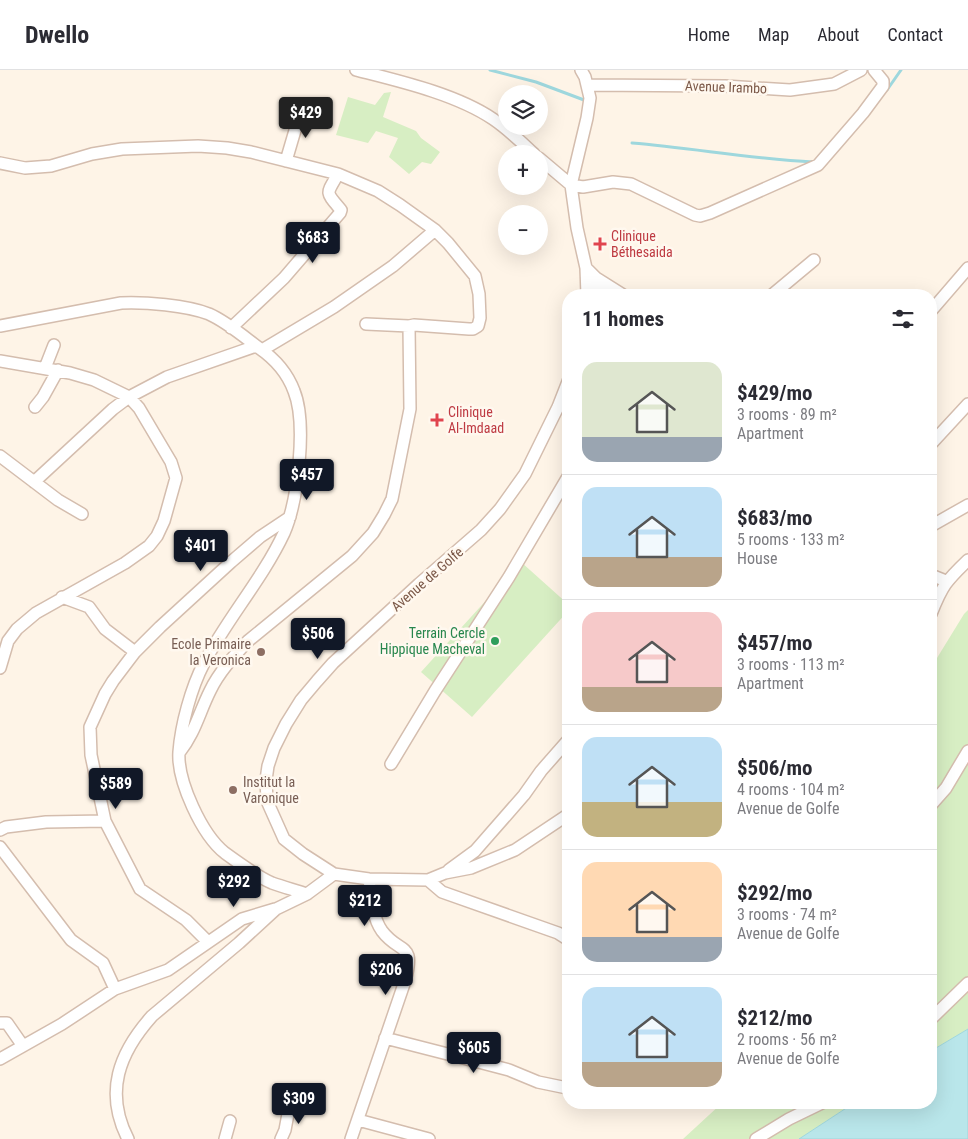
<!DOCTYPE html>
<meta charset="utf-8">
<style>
body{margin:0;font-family:"Roboto Condensed",sans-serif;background:#f2f2f3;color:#2b2b33;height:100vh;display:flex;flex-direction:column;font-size:19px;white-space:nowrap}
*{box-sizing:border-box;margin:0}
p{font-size:16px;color:#7c7c81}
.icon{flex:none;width:28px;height:28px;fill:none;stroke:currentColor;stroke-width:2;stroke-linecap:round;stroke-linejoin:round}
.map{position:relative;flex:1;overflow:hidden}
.details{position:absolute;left:562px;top:219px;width:375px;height:820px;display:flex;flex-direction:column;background:#fff;border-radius:20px;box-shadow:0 5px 20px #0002}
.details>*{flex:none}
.buttons{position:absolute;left:498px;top:15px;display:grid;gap:10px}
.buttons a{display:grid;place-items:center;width:50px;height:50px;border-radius:50%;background:#fff;box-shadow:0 5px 20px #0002;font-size:25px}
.price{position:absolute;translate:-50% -42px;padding:0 11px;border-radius:5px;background:#111827;color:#fff;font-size:16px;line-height:32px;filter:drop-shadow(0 1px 2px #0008)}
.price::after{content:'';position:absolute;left:50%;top:30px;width:15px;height:11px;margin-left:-8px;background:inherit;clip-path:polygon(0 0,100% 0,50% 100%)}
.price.current{background:#222;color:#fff}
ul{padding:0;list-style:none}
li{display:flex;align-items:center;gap:15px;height:125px;padding:0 20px}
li+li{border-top:1px solid #e1e1e2}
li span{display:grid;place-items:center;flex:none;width:140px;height:100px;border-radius:15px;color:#555}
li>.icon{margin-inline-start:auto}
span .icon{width:60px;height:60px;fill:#fffc;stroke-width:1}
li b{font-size:21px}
h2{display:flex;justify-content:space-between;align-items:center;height:60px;padding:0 20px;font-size:21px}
header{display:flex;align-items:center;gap:30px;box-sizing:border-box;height:70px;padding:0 25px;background:#fff;border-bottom:1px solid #e1e1e2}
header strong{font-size:24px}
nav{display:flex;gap:28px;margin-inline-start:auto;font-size:18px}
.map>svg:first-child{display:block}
</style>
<header>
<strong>Dwello</strong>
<nav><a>Home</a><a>Map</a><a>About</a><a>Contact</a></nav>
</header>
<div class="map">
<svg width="968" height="1069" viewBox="0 0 968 1069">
<rect width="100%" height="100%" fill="#fef4e7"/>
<path fill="#d7eec3" d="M391,22L383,47L416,61L421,68L440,82L431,94L422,92L409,104L389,87L398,68L376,61L368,73L336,65L348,27L375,35L384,23Z
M521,492L569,535V540L472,647L421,602Z
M968,540V959L931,981V600L937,588L964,544Z
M722,1033H854L799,1069H683Z"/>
<path fill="#b9e6ea" stroke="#9ed7dd" d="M968,959V1069H799L854,1033L931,1032V981Z"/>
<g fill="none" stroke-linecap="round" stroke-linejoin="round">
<path stroke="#9ed7dd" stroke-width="3" d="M490,0L536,12L584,30
M887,20L901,0
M632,73C693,78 752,89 813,92"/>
<defs>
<path id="street" d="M356,0C399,11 456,24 493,49C508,59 521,72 534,84
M581,0L585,7L590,28L587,48L571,115L577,158L586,198L587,225
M588,15L725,16L790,20L834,14L861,0
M539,88L571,115L583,117L613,112L631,114L695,145L700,146L710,143L818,95L863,43L883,16V11L874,0
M286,91L301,40
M0,93L25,98L51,96L92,84L122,79L198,76L227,78L251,82L338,104L378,121L400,135L435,160L448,173L475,206L479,224L480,248L478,256L473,259H469L414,255L409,256L410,339L392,429L384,445L373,463L352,486L248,571C234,586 219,602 210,621C199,643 195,663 179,683
M586,198L596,208L623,225
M596,208L598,225
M772,225L814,190
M931,241L968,198
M366,254L409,256
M0,256L121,233C145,232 186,235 209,244C227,252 243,266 259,278C275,289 287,302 294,321C307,353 298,431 284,463C263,508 227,549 204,593C191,618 181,655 179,682C177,711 202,765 225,783C236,791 260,808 272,813C283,817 295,820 307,824
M231,258L284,208L340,143L341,140C325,121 326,125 338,104
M262,280L334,237L393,196L435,160
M0,291L70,303L94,310L129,327L139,338L171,392L176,408L164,451L157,466L149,476L125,493L36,543L17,559L8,571L0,598
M45,298L54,275
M569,309L558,337L525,404L500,439L481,460L419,514L333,593L317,611L301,630L286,654L274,678L268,696L266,710L267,731L284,769L303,784L334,804L369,809L428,810L445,803L471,798L515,780L569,744
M35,337L43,327L58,300
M931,374L968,334
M0,386L58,430L82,444
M34,412L113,339L129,327L167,307L256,276
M931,456L968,435
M931,505L946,511
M62,527L89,537L105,559L135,582
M931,544C942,516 946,511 968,490
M391,694L435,621L509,507L569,405
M931,735L946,718L968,681
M0,760L6,757L46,752L105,751
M0,777L71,870L103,893L115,919
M449,800L475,781L524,725L541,701L569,669
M428,810L442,822L558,863L569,870
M208,872L186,850L140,819L105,751L91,685L90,657L105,624L113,611L135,582L160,557L231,492L260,467L290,447
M931,949L968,913
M0,953H7L23,976
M385,968L467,989L509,1000L538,1012L567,1018
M0,989L62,954L115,919L168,900L242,849L275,839
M358,1050L429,1069
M128,1069C104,1022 119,983 152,946L239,873L276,839L307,824L334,804
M225,1069L230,1051
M281,1069L285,1060L290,1033
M351,1069L405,911C416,871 400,885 382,861C372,847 371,825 369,809
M756,1069L789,1049L824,1032"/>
</defs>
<use href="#street" stroke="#d4bdae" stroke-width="14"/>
<use href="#street" stroke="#fff" stroke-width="11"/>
</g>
<g fill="#e0444e" stroke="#fff8ef" stroke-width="2">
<path d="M597.5 166.5h5v5h5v5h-5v5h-5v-5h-5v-5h5z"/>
<path d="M434.5 342.5h5v5h5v5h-5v5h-5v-5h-5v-5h5z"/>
</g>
<circle fill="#2e9e5b" stroke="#fff8ef" stroke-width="2" cx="495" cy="571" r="5"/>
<g fill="#8d6e63" stroke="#fff8ef" stroke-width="2">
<circle cx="261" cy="582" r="5"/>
<circle cx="233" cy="720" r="5"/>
</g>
<g text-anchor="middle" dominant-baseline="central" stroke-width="5" stroke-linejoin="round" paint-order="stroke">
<g font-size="14" fill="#7b5848" stroke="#fff8ef">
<text transform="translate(726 17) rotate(2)">Avenue Irambo</text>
<text transform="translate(427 509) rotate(-41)">Avenue de Golfe</text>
</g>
<g font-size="14" fill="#be3a42" stroke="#fff8ef" text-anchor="start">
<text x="611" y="166">Clinique<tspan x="611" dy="16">Béthesaida</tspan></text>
<text x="448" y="342">Clinique<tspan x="448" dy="16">Al-Imdaad</tspan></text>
</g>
<g font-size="14" fill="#27864d" stroke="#fff8ef" text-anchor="end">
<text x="485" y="563">Terrain Cercle<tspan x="485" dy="16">Hippique Macheval</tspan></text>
</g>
<g font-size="14" fill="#785e54" stroke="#fff8ef" text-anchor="end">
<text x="251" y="574">Ecole Primaire<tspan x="251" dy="16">la Veronica</tspan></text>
<text x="243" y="712" text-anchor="start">Institut la<tspan x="243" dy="16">Varonique</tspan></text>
</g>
</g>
</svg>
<div class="buttons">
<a><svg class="icon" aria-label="layers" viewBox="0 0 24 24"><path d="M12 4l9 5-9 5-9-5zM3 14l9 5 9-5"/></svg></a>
<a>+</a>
<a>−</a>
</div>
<b class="price current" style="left:306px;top:69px">$429</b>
<b class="price" style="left:313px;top:194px">$683</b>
<b class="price" style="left:307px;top:431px">$457</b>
<b class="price" style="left:201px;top:502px">$401</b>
<b class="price" style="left:318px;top:590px">$506</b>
<b class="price" style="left:116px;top:740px">$589</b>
<b class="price" style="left:234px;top:838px">$292</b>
<b class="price" style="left:365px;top:857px">$212</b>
<b class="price" style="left:386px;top:926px">$206</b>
<b class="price" style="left:474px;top:1004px">$605</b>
<b class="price" style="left:299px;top:1055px">$309</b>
<section class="details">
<h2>11 homes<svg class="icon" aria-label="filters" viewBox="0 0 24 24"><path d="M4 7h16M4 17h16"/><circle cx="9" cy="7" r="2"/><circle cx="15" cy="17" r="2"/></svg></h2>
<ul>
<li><span style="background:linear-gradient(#dfe7d0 75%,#9aa5b1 0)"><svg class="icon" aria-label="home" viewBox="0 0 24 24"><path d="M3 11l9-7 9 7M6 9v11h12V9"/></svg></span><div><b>$429/mo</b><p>3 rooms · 89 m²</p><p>Apartment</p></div></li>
<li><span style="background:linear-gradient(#bfe0f5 70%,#b9a48a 0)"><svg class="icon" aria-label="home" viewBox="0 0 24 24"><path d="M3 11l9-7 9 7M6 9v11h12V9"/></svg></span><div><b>$683/mo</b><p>5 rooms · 133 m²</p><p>House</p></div></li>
<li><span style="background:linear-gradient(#f6c9c9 75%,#b9a48a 0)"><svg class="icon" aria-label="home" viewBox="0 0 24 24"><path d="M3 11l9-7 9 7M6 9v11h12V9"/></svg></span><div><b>$457/mo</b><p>3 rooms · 113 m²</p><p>Apartment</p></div></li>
<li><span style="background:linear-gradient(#bfe0f5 65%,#c2b280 0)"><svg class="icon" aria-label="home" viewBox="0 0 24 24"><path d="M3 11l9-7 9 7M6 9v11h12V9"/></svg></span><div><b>$506/mo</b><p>4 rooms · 104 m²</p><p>Avenue de Golfe</p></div></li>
<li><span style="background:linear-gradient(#ffd9b3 75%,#9aa5b1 0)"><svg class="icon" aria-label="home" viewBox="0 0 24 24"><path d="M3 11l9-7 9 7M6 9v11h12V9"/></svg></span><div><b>$292/mo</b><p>3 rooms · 74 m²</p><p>Avenue de Golfe</p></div></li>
<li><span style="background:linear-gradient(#bfe0f5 75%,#b9a48a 0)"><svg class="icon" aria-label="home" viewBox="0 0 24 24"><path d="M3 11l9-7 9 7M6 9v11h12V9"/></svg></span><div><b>$212/mo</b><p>2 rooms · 56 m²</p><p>Avenue de Golfe</p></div></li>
</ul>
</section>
</div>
